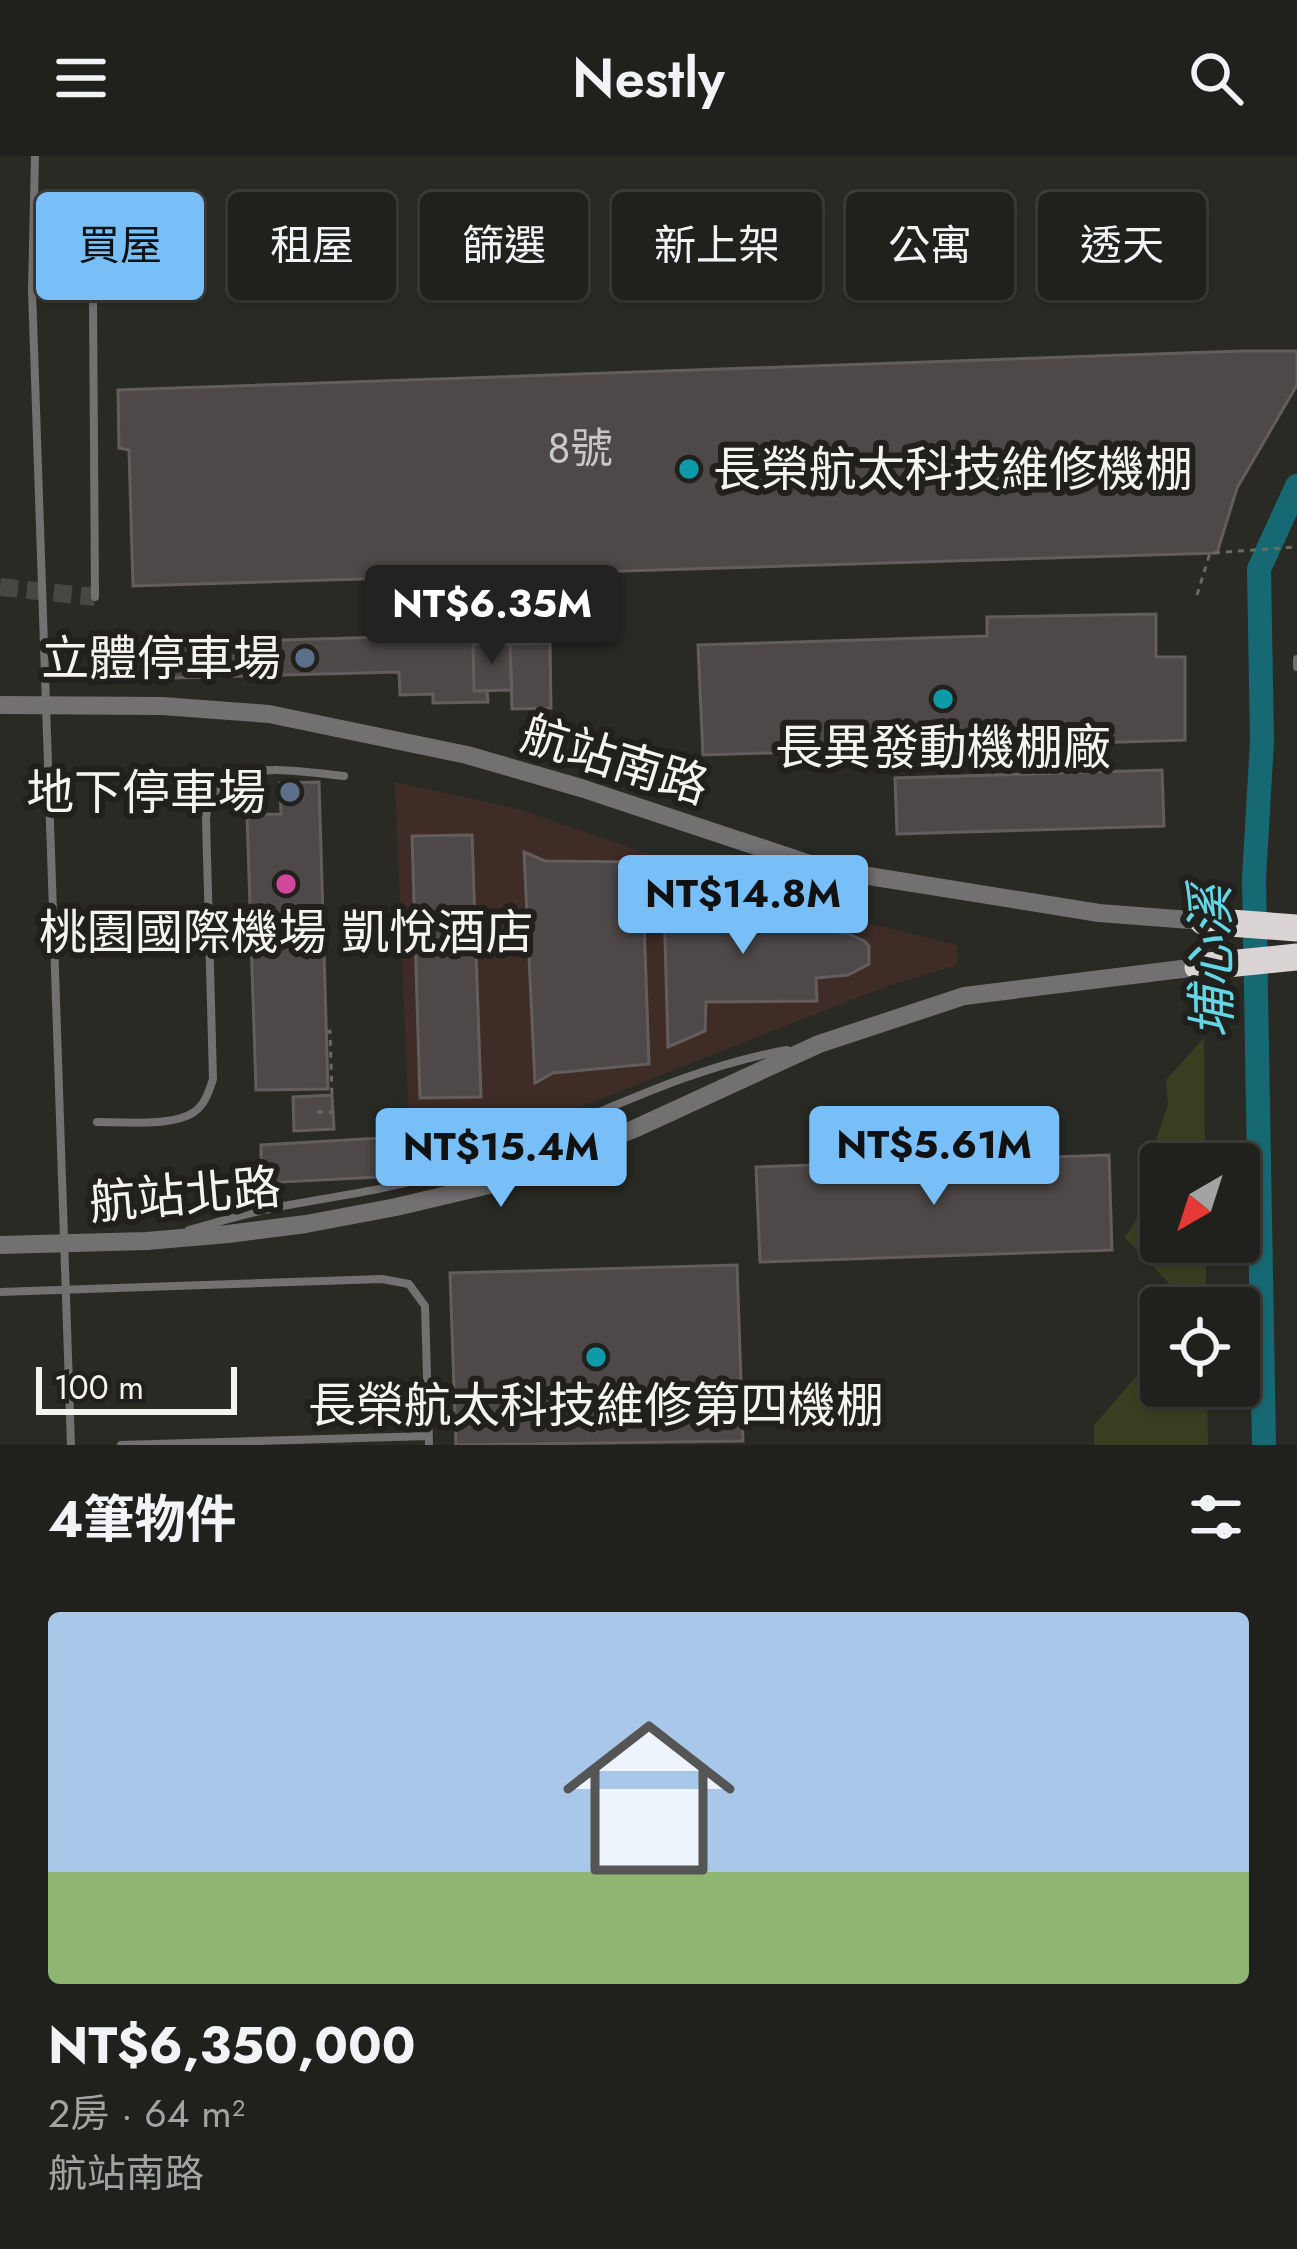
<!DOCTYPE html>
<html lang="zh-TW">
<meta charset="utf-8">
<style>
body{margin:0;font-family:Jost,"Noto Sans TC",sans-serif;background:#2d2d29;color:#f1f3f6;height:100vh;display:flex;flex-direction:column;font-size:45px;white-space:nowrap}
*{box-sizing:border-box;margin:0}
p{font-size:39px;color:#a2a3a3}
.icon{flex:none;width:66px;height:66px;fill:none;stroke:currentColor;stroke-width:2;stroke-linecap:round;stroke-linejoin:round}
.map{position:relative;height:1289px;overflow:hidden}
.panel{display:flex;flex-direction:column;background:#20201c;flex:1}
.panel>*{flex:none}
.banner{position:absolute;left:36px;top:36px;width:1227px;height:108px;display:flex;gap:24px}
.needle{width:78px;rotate:219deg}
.buttons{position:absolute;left:1140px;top:987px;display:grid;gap:24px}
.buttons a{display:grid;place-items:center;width:120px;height:120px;border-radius:12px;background:#20201c;box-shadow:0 3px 9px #0004,0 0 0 3px #3d3e3b;font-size:60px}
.scale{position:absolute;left:36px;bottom:30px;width:201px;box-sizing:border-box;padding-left:12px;border:6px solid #f3f3f0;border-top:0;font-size:33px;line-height:42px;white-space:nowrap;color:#f3f3f0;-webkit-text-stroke:9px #21201c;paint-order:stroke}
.price{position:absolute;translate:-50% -102px;padding:0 27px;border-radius:12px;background:#78bff7;color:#111;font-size:39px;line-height:78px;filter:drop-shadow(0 3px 6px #0008)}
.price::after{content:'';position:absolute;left:50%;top:72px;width:36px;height:27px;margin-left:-18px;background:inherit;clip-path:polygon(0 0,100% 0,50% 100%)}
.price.active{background:#222;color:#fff}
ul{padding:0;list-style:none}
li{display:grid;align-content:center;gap:24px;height:636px;padding:0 48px}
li+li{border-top:3px solid #3d3e3b}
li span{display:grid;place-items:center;height:372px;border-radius:12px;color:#555}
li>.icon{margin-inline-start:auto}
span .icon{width:216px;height:216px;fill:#fffc;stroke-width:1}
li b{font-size:51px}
h2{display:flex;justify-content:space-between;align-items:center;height:144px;padding:0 48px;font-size:51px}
.tag{padding:0 42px;border-radius:12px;background:#20201c;box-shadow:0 3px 9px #0004,0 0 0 3px #3d3e3b;font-size:42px;line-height:108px}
.tag.active{background:#78bff7;color:#111}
header{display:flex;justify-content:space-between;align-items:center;height:156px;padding:0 48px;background:#20201c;font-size:54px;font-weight:600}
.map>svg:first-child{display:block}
</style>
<header><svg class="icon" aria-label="menu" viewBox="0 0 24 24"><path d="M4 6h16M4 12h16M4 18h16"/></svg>Nestly<svg class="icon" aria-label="search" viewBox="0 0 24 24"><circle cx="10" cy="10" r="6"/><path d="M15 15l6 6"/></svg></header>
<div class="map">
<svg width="1297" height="1289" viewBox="0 0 1297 1289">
<rect width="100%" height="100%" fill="#2a2a25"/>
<path fill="#3f2c26" d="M395,626L514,652L808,752L957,789V809L887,830L532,970L410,996Z"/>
<path fill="#3a3e20" d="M1204,882L1205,1008H1161V1086H1206V1152H1193L1125,1082L1142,1054L1149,1025V1004L1168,949L1166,924Z
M1161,1192V1230H1207L1208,1289H1094V1269Z"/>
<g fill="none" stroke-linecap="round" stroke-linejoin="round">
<path stroke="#166973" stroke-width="24" d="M1264,1289L1254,723L1262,585L1259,413L1297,330"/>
</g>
<path fill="#4e4848" stroke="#635d5c" stroke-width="3" d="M1241,195H1297V229L1237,332L1217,397L133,430L129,294L119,292L118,234Z
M1156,458V501H1185V584L703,599L698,489L987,480V461Z
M493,478L494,487L473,488L474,535L487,534L488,546L433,547V538L400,539L399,516L137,523L136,488Z
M550,487L551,552L512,553L510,488Z
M473,488H510L512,534L474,535Z
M1162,614L1164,670L897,678L895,622Z
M319,626L328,933L256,934L247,659L281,658L280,627Z
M472,679L481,941L420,942L412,680Z
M524,696L545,705L642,706L649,908L553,917L535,927Z
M663,713L704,729L705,758L816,757V773L849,778L864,785L869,790V808L848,819L816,822L817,845L706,846L705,875L668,891Z
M332,939L334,973L294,975L293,941Z
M398,981L399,1020L261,1027V989Z
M1109,999L1112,1094L760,1106L756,1011Z
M737,1109L743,1285L456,1289L450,1117Z"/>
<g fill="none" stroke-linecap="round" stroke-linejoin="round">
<path stroke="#484843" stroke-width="18" stroke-dasharray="18 9" stroke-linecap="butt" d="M0,431L95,441"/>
<path stroke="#696964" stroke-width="3" stroke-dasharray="6 6" stroke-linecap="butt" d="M1197,439L1210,397L1297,391
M327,876L330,875L332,939
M317,956H333"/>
<path stroke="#737071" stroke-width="8" d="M35,0L32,134L71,1289
M34,113L48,100H79L90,112L93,142L95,441
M1297,503V511
M97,966C122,966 173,971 194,956C205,949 209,935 213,923L206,663C209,596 300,616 344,620
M189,1074C218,1066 248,1057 278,1051C336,1040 393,1033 449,1015C563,979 670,914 787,894
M0,1136L382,1123L409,1128L425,1150L429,1289
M121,1289L429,1280"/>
<path stroke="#737071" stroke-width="18" d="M0,549L162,550L269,558L467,599L581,632L825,713L1099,757L1203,765
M0,1089L147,1085L228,1078L306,1068L396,1051L502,1026L634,973L819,888L964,840L1198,811"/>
<path stroke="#dbd4d5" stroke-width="27" d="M1203,765L1297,772
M1198,811L1297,801"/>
</g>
<g fill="#0f9aa8" stroke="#21201c" stroke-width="4.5">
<circle cx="689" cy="313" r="12"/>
<circle cx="943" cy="543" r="12"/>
<circle cx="596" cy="1201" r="12"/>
</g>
<g fill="#5c6f8a" stroke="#21201c" stroke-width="4.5">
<circle cx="305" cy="502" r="12"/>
<circle cx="290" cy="636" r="12"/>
</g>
<circle fill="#d1479c" stroke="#21201c" stroke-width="4.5" cx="286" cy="728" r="12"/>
<g text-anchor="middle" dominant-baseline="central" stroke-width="12" stroke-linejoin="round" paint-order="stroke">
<g font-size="42" fill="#cac8c6">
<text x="580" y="292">8號</text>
</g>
<g font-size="48" fill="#f3f3f0" stroke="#21201c">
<text x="713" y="313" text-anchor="start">長榮航太科技維修機棚</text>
<text x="281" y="502" text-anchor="end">立體停車場</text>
<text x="943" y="591">長異發動機棚廠</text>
<text x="266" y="636" text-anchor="end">地下停車場</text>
<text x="286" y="776">桃園國際機場 凱悅酒店</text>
<text x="596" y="1249">長榮航太科技維修第四機棚</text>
</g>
<g font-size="48" fill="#f3f3f0" stroke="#21201c">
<text transform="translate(615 604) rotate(17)">航站南路</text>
<text transform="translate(185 1039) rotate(-5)">航站北路</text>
</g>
<g font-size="51" font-style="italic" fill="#64d7e7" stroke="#21201c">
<text transform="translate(1211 806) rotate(-91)">埔心溪</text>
</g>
</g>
</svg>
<div class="buttons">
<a><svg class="needle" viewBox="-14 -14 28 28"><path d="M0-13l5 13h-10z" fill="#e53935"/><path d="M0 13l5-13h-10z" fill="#a2a3a3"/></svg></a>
<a><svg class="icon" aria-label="locate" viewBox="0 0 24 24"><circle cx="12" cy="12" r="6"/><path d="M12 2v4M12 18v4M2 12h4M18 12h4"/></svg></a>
</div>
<div class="scale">100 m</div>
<b class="price active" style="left:492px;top:511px">NT$6.35M</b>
<b class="price" style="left:743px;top:801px">NT$14.8M</b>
<b class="price" style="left:934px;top:1052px">NT$5.61M</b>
<b class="price" style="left:501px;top:1054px">NT$15.4M</b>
<div class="banner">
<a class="tag active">買屋</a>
<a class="tag">租屋</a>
<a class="tag">篩選</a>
<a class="tag">新上架</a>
<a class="tag">公寓</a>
<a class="tag">透天</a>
</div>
</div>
<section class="panel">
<h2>4筆物件<svg class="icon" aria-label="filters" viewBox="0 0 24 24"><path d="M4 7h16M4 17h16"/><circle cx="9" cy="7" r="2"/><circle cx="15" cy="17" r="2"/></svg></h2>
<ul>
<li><span style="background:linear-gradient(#a9c7e8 70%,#8fb573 0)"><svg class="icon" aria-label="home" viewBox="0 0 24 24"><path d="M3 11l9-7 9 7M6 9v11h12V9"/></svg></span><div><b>NT$6,350,000</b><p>2房 · 64 m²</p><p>航站南路</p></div></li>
</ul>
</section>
